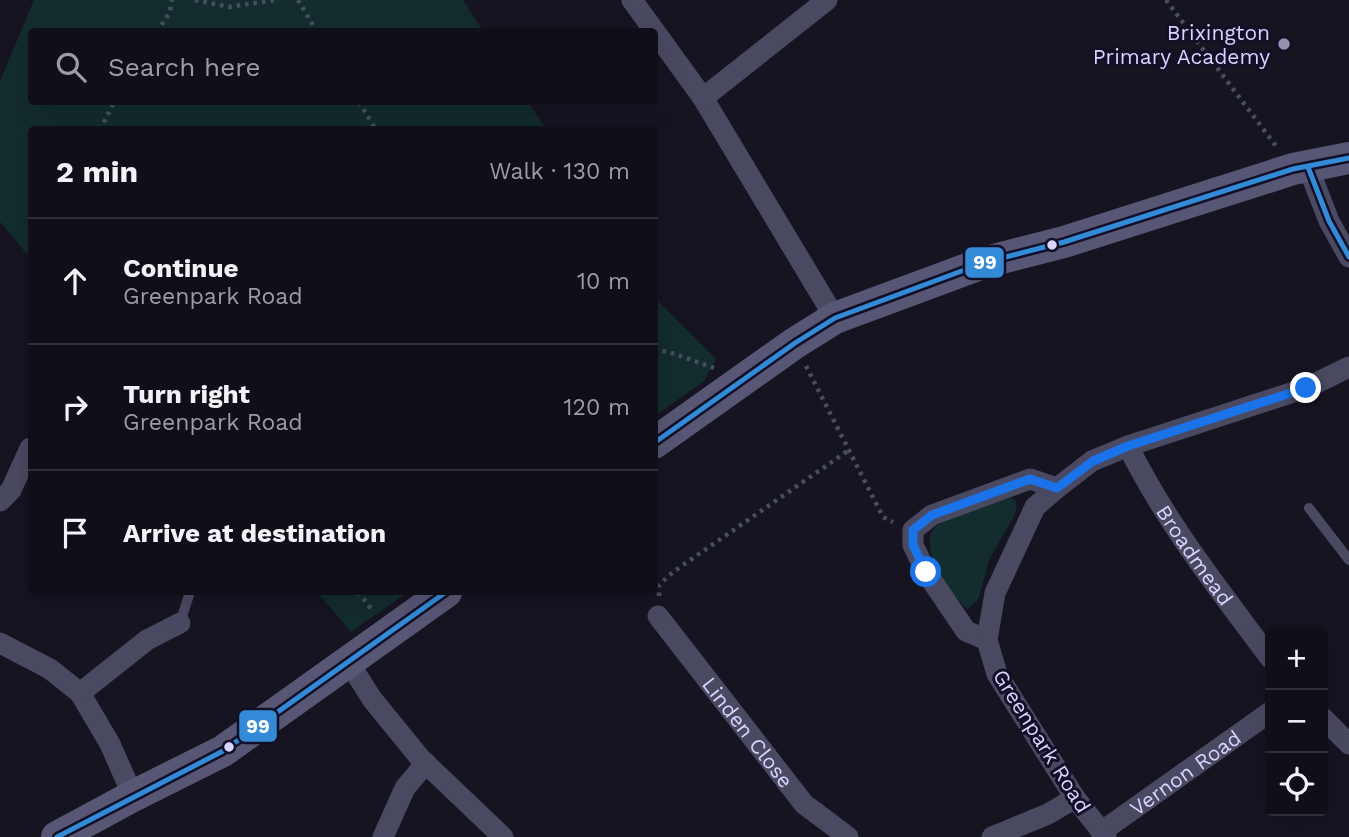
<!DOCTYPE html>
<html lang="en">
<head>
<meta charset="utf-8">
<style>
	:root { --surface:#100f19; --page:#191822; --text:#f1f3f6; --muted:#9c9ca2; --line:#302f38 }
	body { margin:0; font-family:"Work Sans",sans-serif; background:var(--page); color:var(--text) }
	.controls { position:absolute; right:21px; bottom:21px; display:grid; overflow:hidden; border-radius:7px; box-shadow:0 7px 28px #0002 }
	.controls button { width:63px; height:63px; display:grid; place-items:center; padding:0; border:0; border-bottom:2px solid var(--line); background:var(--surface); color:var(--text); font:35px sans-serif }
	.stop { position:absolute; width:21px; height:21px; margin:-16px; border:5px solid #1a73e8; border-radius:50%; background:#fff }
	.stop.end { background:#1a73e8; border-color:#fff; box-shadow:0 2px 7px #0008 }
	.list { margin:0; padding:0; list-style:none }
	h2 { display:flex; justify-content:space-between; align-items:center; height:91px; margin:0; padding:0 28px; font-size:30px }
	h2 small { font-size:23px; font-weight:400; color:var(--muted) }
	.list li { display:grid; grid-template-columns:46px 1fr auto; gap:21px; align-items:center; box-sizing:border-box; height:126px; padding:0 28px; border-top:2px solid var(--line) }
	.list b { display:block; font-size:26px; white-space:nowrap }
	.list p { margin:0; font-size:23px; white-space:nowrap; color:var(--muted) }
	.list em { font-size:23px; font-style:normal; color:var(--muted) }
	.icon { flex:none; width:38px; height:38px; fill:none; stroke:currentColor; stroke-width:2; stroke-linecap:round; stroke-linejoin:round }
	.map { position:relative; flex:none; width:1349px; height:837px; overflow:hidden }
	.search { position:absolute; background:var(--surface); box-shadow:0 7px 28px #0002; left:28px; top:28px; width:630px; height:77px; display:flex; align-items:center; gap:18px; box-sizing:border-box; padding:0 24px; border-radius:7px; color:var(--muted); font-size:26px }
	.panel { position:absolute; background:var(--surface); box-shadow:0 7px 28px #0002; left:28px; top:126px; width:630px; height:469px; border-radius:7px }
	.map>svg:first-child { display:block }
</style>
</head>
<body>
<div class="map">
<svg width="1349" height="837" viewBox="0 0 1349 837">
	<rect width="100%" height="100%" fill="#161421"/>
	<g fill="#132c2d">
		<path d="M34 0H463L483 31 32 32V102H528L546 129 32 130 31 259 0 222V81Z"/>
		<path d="M654 297 716 359 704 381 655 416Z"/>
		<path d="M1011 498 1017 502 1015 514 989 560 978 600 967 609C950 594 912 541 939 524 953 514 984 506 1001 499Z"/>
		<path d="M317 592H408L351 632Z"/>
	</g>
	<g fill="none" stroke-linecap="round" stroke-linejoin="round">
		<g stroke="#44505f" stroke-width="4.5" stroke-dasharray="3.5 5" stroke-linecap="butt">
			<path d="M195 0 229 7 276 0"/>
			<path d="M298 0 317 32"/>
			<path d="M1166 0 1276 146"/>
			<path d="M157 32 170 12 172 0"/>
			<path d="M359 102 376 130"/>
			<path d="M100 130 114 102"/>
			<path d="M654 350 669 352 714 368"/>
			<path d="M806 366 883 517 893 522"/>
			<path d="M358 592 373 611"/>
			<path d="M659 596V585L673 572 849 450"/>
		</g>
		<g stroke="#4a4962" stroke-width="10">
			<path d="M1309 508 1349 560"/>
			<path d="M180 623 190 592"/>
		</g>
		<g stroke="#4a4962" stroke-width="21">
			<path d="M632 0 703 98 835 318"/>
			<path d="M703 98 827 0"/>
			<path d="M1308 167 1329 221 1349 257"/>
			<path id="s1" d="M1128 446C1166 523 1219 589 1270 658"/>
			<path d="M0 501 11 490 30 448"/>
			<path id="s2" d="M658 616 804 804 848 837"/>
			<path d="M987 640 966 631 926 572 913 545V530L932 515 1030 479 1057 488"/>
			<path d="M0 643 50 669 80 693 110 744 133 796"/>
			<path d="M348 661 372 699 420 758 503 837"/>
			<path d="M80 693 147 640 180 623"/>
			<path d="M1323 718 1349 744"/>
			<path id="s3" d="M1101 832 1270 712"/>
			<path d="M383 837 405 788 426 763"/>
			<path d="M992 837 1048 814 1075 798"/>
			<path d="M1106 837 1075 798 997 674 987 640 995 593 1035 507 1057 488 1092 461 1128 446 1306 388 1349 367"/>
		</g>
		<g stroke="#575674" stroke-width="32">
			<path d="M654 443 795 343 835 318 986 262 1064 242 1293 169 1349 158"/>
			<path d="M57 837 133 796 223 751 446 592"/>
		</g>
		<defs>
			<g id="bus-1">
				<path d="M1308 167 1329 221 1349 257"/>
				<path d="M654 443 795 343 835 318 986 262 1064 242 1293 169 1349 158"/>
				<path d="M57 837 223 751 446 592"/>
			</g>
		</defs>
		<use href="#bus-1" stroke="#130f26" stroke-width="10"/>
		<use href="#bus-1" stroke="#338bd7" stroke-width="5"/>
	</g>
	<g fill="none" stroke-linecap="round" stroke-linejoin="round">
		<path stroke="#1a73e8" stroke-width="9" d="M926 572 913 545V530L932 515 1030 479 1057 488 1093 461 1128 446 1306 388"/>
	</g>
	<circle fill="#9591b1" stroke="#130f26" stroke-width="2.5" cx="1284" cy="44" r="7"/>
	<g fill="#d9d4ff" stroke="#130f26" stroke-width="2.5">
		<circle cx="1052" cy="245" r="6"/>
		<circle cx="229" cy="747" r="6"/>
	</g>
	<g text-anchor="middle" dominant-baseline="central" stroke-width="6" stroke-linejoin="round" paint-order="stroke">
		<g font-size="21" fill="#d9d4ff" stroke="#130f26" text-anchor="end">
			<text x="1270" y="32">Brixington<tspan x="1270" dy="24">Primary Academy</tspan></text>
		</g>
		<g font-size="21" fill="#d9d4ff" stroke="#130f26">
			<text stroke="none"><textPath href="#s1" startOffset="128">Broadmead</textPath></text>
			<text stroke="none"><textPath href="#s2" startOffset="147">Linden Close</textPath></text>
			<text transform="translate(1042 741) rotate(58)">Greenpark Road</text>
			<text stroke="none"><textPath href="#s3" startOffset="103">Vernon Road</textPath></text>
		</g>
	</g>
	<g stroke="#130f26" stroke-width="2.5">
		<rect x="964" y="246" width="41" height="33" rx="7" fill="#338bd7"/>
		<rect x="238" y="709" width="40" height="34" rx="7" fill="#338bd7"/>
	</g>
	<g font-size="19" text-anchor="middle" font-weight="bold" fill="#fff">
		<text x="985" y="269">99</text>
		<text x="258" y="733">99</text>
	</g>
</svg>
<div class="controls">
<button>+</button>
<button>−</button>
<button><svg class="icon" aria-label="locate" viewBox="0 0 24 24"><circle cx="12" cy="12" r="6"/><path d="M12 2v4M12 18v4M2 12h4M18 12h4"/></svg></button>
</div>
<div class="stop" style="left:926px;top:572px"></div>
<div class="stop end" style="left:1306px;top:388px"></div>
<div class="search"><svg class="icon" aria-label="search" viewBox="0 0 24 24"><circle cx="10" cy="10" r="6"/><path d="M15 15l6 6"/></svg>Search here</div>
<section class="panel">
<h2>2 min<small>Walk · 130 m</small></h2>
<ul class="list">
<li><svg class="icon" aria-label="ahead" viewBox="0 0 24 24"><path d="M12 20V5M6 11l6-6 6 6"/></svg><div><b>Continue</b><p>Greenpark Road</p></div><em>10 m</em></li>
<li><svg class="icon" aria-label="right" viewBox="0 0 24 24"><path d="M7 20v-9h11M14 6l5 5-5 5"/></svg><div><b>Turn right</b><p>Greenpark Road</p></div><em>120 m</em></li>
<li><svg class="icon" aria-label="arrive" viewBox="0 0 24 24"><path d="M6 21V4h12l-3 4 3 4H6"/></svg><div><b>Arrive at destination</b></div></li>
</ul>
</section>
</div>
</body>
</html>
